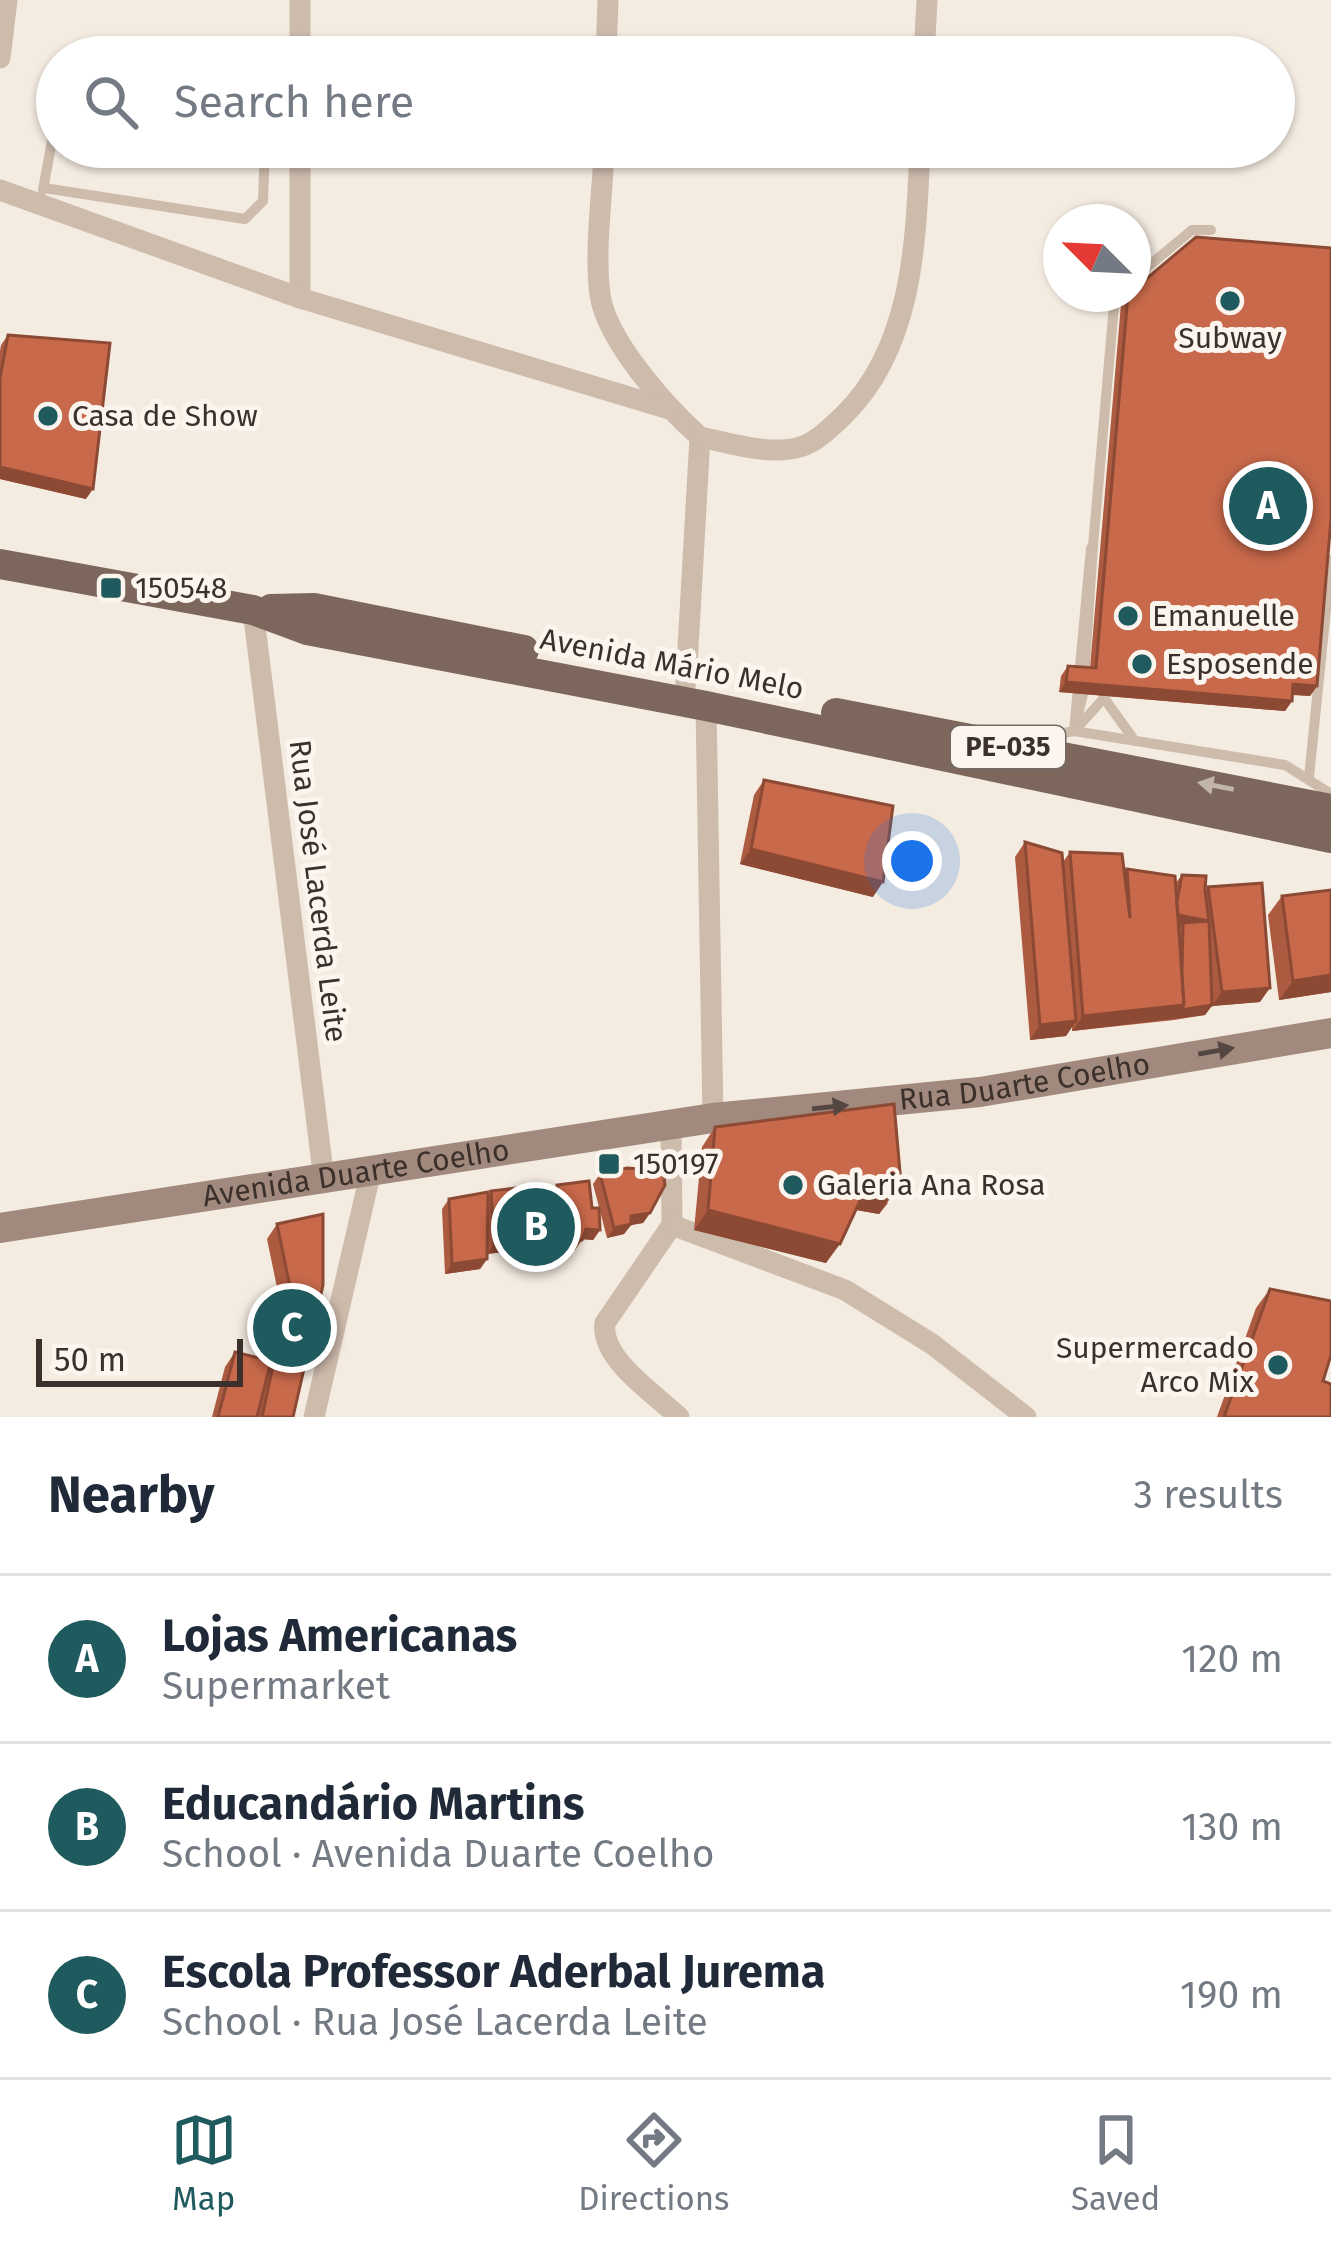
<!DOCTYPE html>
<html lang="en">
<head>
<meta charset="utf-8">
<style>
	:root { --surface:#fff; --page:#f6f6f7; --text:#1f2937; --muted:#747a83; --line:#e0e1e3; --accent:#1f5a5e }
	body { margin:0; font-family:"Fira Sans",sans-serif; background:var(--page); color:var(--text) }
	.compass { position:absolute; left:1043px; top:204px; width:108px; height:108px; border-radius:50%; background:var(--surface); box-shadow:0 3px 9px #0004; rotate:294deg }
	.scale { position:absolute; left:36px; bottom:30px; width:207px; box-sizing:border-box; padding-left:12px; border:6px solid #3b302b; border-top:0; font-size:33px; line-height:42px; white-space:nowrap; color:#3b302b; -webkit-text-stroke:9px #fbf5ee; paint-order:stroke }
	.you { position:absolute; left:912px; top:861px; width:42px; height:42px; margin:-30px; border:9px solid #fff; border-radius:50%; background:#1a73e8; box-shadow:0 0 0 18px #1a73e833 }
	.badge { display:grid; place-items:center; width:78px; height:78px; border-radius:50%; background:var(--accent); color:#fff; font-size:39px; font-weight:700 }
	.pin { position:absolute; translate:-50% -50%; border:6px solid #fff; box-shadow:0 3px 12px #0006 }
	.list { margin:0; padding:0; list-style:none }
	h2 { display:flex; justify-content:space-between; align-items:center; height:156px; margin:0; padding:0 48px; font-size:51px }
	h2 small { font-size:39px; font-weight:400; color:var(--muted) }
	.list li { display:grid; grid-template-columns:78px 1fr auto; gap:36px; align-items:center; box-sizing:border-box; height:168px; padding:0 48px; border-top:3px solid var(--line) }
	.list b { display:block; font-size:45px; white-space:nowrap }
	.list p { margin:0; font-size:39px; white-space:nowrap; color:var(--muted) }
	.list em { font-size:39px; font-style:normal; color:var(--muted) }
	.icon { flex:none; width:66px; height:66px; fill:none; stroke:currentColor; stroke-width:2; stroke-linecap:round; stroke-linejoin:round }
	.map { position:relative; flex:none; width:1331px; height:1417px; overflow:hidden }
	.search { position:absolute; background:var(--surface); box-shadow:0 3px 9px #0004; left:36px; right:36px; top:36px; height:132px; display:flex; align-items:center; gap:30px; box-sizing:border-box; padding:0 42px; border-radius:66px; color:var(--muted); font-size:45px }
	.sheet { height:660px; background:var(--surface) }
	nav { display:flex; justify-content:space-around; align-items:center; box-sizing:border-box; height:168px; border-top:3px solid var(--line); background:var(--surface); font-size:33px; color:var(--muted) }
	nav a { display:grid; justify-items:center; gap:6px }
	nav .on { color:var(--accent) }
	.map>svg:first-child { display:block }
</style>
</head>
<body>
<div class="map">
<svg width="1331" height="1417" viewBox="0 0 1331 1417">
	<rect width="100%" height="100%" fill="#f4ebe1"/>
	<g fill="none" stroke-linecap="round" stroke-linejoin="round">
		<g stroke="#cdbbac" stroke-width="10">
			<path d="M44 188 245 219 263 201 265 147"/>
			<path d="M43 190 57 113"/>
			<path d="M1133 279 1192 230H1211"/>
			<path d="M1093 546 1083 694 1074 731 1091 548Z"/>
			<path d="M1093 546 1115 294"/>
			<path d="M1077 728 1104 698 1132 737"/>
			<path d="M1029 740 1074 731 1285 765 1331 794"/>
			<path d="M1309 777 1331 560"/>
		</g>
		<g stroke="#cdbbac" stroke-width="21">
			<path d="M300 0V57"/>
			<path d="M606 57 608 0"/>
			<path d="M924 57 927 0"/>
			<path d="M0 58 7 0"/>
			<path d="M300 147V298"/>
			<path d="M604 147C603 194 594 248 600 295 607 341 666 407 700 437L686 683"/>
			<path d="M0 190 300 298 669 409"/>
			<path d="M700 437C731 443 769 456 800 447 817 442 831 427 844 415 914 346 916 239 920 147"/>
			<path d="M253 610 324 1180"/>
			<path d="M706 706 713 1118"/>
			<path d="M671 1127 672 1225 605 1323C600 1359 655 1394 679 1417"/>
			<path d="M672 1225 845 1290 932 1344 1026 1417"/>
			<path d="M314 1417 370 1175"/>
		</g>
		<path stroke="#a18a7d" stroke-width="30" id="s1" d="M0 1228 713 1118 980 1092 1331 1033"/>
		<g stroke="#7d675c" stroke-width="30">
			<path d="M0 564 253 610 307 630 706 706 1331 838"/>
			<path d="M271 609 314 608 524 650"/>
			<path d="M836 713 1331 809"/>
		</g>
	</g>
	<g fill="#ac5a40">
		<path d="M1128 294 1317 686 1310 696 1292 695V701L1285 711 1059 692 1061 676 1068 666 1090 668 1121 304Z"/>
		<path d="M8 335 86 499 0 479V351L1 345Z"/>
		<path d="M764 780 873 897 740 864 754 795Z"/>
		<path d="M1025 842 1063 862 1070 852 1124 874 1127 869 1175 884 1182 875 1205 891 1208 887 1260 1002 1212 1006 1205 1015 1174 1020 1072 1031V1027L1066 1036 1030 1040 1015 857Z"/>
		<path d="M1331 890V992L1279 1000 1268 915 1282 896Z"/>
		<path d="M715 1127 888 1203 879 1214 856 1210 826 1263 694 1230 702 1147Z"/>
		<path d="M600 1174 650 1213 643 1223 631 1225 624 1234 607 1238 593 1184Z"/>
		<path d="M557 1185 592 1208 600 1230 593 1240 582 1239 575 1250 556 1254 550 1195Z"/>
		<path d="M491 1191 521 1250 487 1254V1259L480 1269 445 1274 442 1209 449 1199 488 1196Z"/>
		<path d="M323 1214 293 1417H212L225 1367 235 1352 267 1360 280 1302 267 1239 277 1224Z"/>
		<path d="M1270 1289 1331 1417H1217L1256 1308Z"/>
	</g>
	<g fill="#8c4a34">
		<path d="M0 467 93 489 86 499 0 479Z"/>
		<path d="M1066 682 1292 701 1285 711 1059 692Z"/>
		<path d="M1293 684 1317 686 1310 696 1286 694Z"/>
		<path d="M751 849 883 882 873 897 740 864Z"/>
		<path d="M1174 914 1209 921 1183 923 1180 927 1167 924Z"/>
		<path d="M1331 975V992L1279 1000 1293 981Z"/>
		<path d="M1270 988 1260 1002 1212 1006 1222 992Z"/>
		<path d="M1184 1005H1212L1205 1015 1072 1031 1083 1016Z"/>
		<path d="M1076 1021 1066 1036 1030 1040 1040 1025Z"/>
		<path d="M901 1183 879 1214 851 1209 865 1190Z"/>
		<path d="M708 1210 840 1244 826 1263 694 1230Z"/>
		<path d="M650 1213 643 1223 631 1225 624 1234 607 1238 614 1228 631 1216Z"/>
		<path d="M586 1229 600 1230 593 1240 580 1239Z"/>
		<path d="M528 1240 521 1250 487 1254 494 1244Z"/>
		<path d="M582 1240 575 1250 556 1254 563 1244Z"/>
		<path d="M487 1259 480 1269 445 1274 452 1264Z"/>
	</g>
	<g fill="#c8694b" stroke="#8c4a34" stroke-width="3">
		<path d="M1196 237 1331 248V519L1317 686 1293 684 1292 701 1066 682 1068 666 1096 668 1128 294H1133V290Z"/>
		<path d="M8 335 110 343 93 489 0 467V378Z"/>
		<path d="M764 780 893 806 883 882 751 849Z"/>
		<path d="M1025 842 1062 853 1076 1021 1040 1025Z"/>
		<path d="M1070 852 1122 854 1130 918 1127 869 1175 876 1184 1005 1083 1016Z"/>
		<path d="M1182 875 1206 876 1205 891 1209 921 1212 1005 1181 1010 1184 1005 1182 972 1183 923 1209 921 1178 915 1177 901Z"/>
		<path d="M1262 883 1270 988 1222 992 1208 887Z"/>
		<path d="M1331 890V975L1293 981 1282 896Z"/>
		<path d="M894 1104 901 1183 892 1194 865 1190 840 1244 708 1210 715 1127Z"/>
		<path d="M627 1168 663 1171 665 1185 650 1213 631 1216V1224L614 1228 600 1174Z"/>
		<path d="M589 1181 592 1208H599L600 1230 586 1229 582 1240 563 1244 557 1185Z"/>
		<path d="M524 1187 528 1240 494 1244 491 1191Z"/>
		<path d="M488 1192 487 1259 452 1264 449 1199Z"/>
		<path d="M323 1214V1285L293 1417H262L290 1287 277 1224Z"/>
		<path d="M1270 1289 1331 1301V1355L1323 1381 1331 1384V1417H1224Z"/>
		<path d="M235 1352 271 1361 257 1417H218Z"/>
	</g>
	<defs><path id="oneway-solid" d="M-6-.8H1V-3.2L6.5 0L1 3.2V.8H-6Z" transform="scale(3)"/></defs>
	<use fill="#c2b5ac" href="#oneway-solid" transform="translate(1216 786) rotate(-169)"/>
	<g fill="#544640">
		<use href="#oneway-solid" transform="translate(1216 1051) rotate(-10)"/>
		<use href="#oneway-solid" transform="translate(830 1107) rotate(-6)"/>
	</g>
	<g fill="#1f5a5e" stroke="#fbf5ee" stroke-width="4.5">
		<circle cx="1230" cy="301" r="12"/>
		<circle cx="48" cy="416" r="12"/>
		<rect x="99" y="576" width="24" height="24" rx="6"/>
		<circle cx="1128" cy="616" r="12"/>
		<circle cx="1142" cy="664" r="12"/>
		<rect x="597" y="1152" width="24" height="24" rx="6"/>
		<circle cx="793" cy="1185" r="12"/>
		<circle cx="1278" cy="1365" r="12"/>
	</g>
	<g text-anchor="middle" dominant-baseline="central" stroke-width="10" stroke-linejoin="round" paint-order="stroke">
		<rect fill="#fbf5ee" stroke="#756b66" stroke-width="3" x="951" y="726" width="114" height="42" rx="9"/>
		<g font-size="27" font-weight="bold" fill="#3b302b">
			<text x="1008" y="747">PE-035</text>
		</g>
		<g font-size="30" fill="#3b302b" stroke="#fbf5ee" text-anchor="start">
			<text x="1230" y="338" text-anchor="middle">Subway</text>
			<text x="72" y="416">Casa de Show</text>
			<text x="135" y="588">150548</text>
			<text x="1152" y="616">Emanuelle</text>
			<text x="1166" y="664">Esposende</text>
			<text x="633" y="1164">150197</text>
			<text x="817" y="1185">Galeria Ana Rosa</text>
			<text x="1254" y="1348" text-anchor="end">Supermercado<tspan x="1254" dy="34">Arco Mix</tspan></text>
		</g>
		<g font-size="30" fill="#3b302b" stroke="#fbf5ee">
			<text transform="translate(672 664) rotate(11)">Avenida Mário Melo</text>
			<text transform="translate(318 891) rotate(83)">Rua José Lacerda Leite</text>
			<text stroke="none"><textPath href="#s1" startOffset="1035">Rua Duarte Coelho</textPath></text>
			<text stroke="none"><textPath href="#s1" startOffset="360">Avenida Duarte Coelho</textPath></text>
		</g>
	</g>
</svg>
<svg class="compass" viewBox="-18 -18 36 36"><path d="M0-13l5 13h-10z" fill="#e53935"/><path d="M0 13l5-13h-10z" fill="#747a83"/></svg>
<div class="scale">50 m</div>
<div class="you"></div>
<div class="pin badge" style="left:1268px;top:506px">A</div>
<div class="pin badge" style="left:536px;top:1227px">B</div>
<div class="pin badge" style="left:292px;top:1328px">C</div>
<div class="search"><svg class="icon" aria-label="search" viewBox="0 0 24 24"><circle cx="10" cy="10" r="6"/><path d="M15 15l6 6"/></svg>Search here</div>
</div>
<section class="sheet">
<h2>Nearby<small>3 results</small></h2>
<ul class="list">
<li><span class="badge">A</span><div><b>Lojas Americanas</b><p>Supermarket</p></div><em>120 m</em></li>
<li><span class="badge">B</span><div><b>Educandário Martins</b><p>School · Avenida Duarte Coelho</p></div><em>130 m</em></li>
<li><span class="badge">C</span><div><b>Escola Professor Aderbal Jurema</b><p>School · Rua José Lacerda Leite</p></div><em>190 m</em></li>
</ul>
</section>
<nav>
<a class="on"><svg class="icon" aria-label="map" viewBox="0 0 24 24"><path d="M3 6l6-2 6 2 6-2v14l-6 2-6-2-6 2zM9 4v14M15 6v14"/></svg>Map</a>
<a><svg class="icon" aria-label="directions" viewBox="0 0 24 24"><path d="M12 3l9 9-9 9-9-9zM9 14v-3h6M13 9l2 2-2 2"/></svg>Directions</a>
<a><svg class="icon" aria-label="saved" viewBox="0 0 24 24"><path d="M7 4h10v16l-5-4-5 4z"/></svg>Saved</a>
</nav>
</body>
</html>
